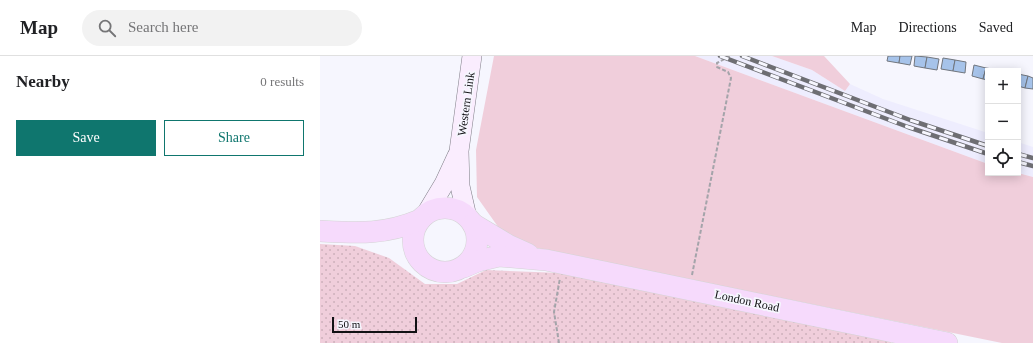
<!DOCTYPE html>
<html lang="en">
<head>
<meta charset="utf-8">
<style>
	:root { --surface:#fff; --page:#f2f2f2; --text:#202124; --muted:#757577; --line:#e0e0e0; --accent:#0f766e }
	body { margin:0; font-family:"Times New Roman",serif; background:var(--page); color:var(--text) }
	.controls { position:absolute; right:12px; top:12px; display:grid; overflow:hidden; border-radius:0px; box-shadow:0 2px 10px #0003 }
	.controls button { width:36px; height:36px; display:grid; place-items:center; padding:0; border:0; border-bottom:1px solid var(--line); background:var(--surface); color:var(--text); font:20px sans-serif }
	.scale { position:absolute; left:12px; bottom:10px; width:85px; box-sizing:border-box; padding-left:4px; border:2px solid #111114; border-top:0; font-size:11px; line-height:14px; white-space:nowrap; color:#111114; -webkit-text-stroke:3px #f6f6fe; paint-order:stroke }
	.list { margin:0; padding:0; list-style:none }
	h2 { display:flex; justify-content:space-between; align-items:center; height:52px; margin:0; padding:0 16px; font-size:17px }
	h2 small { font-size:13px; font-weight:400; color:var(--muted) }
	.actions { display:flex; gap:8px; padding:12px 16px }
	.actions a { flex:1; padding:9px 0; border:1px solid var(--accent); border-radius:0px; text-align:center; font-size:14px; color:var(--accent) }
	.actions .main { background:var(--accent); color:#fff }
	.icon { flex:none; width:22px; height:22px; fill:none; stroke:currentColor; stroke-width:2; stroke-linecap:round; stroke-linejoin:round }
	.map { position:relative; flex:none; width:713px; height:287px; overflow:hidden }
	header { display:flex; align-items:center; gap:24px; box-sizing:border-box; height:56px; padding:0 20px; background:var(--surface); border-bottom:1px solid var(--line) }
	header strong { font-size:19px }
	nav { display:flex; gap:22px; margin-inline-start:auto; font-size:14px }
	.search { width:280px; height:36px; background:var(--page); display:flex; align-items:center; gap:10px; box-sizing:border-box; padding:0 14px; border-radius:22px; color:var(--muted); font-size:15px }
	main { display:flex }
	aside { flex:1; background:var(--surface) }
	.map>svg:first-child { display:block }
</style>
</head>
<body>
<header>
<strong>Map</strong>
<div class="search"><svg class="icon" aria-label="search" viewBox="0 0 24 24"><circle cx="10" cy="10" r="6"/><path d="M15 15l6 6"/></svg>Search here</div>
<nav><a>Map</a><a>Directions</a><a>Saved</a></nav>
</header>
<main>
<aside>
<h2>Nearby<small>0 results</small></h2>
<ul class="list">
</ul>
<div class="actions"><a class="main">Save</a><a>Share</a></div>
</aside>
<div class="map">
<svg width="713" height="287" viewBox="0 0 713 287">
	<defs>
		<pattern id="park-dots" width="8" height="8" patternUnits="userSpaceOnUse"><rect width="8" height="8" fill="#f0cedb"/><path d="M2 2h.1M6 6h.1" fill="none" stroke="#cdb0bb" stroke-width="1.8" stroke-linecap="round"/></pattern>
	</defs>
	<rect width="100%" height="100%" fill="#f6f6fe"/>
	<g fill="#eeedfe">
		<path d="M375 0H452L492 14 525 35 530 28 563 43 668 77V108Z"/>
		<path d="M698 86 713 91V121L698 117Z"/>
	</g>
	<g fill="#f0cedb">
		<path d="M174 0H375L668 108V117H698L713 121V287H682L212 191 181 175 157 141 156 94Z"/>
		<path d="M452 0H504L530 28 525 35 492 14Z"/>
	</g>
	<path fill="url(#park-dots)" d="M0 188 35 190 69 202 105 228H137L166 214 241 217 571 285V287H0Z"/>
	<g fill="#a6c3ea" stroke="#71767e">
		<path d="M568 0H580L579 7 567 5Z"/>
		<path d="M580 0H592L590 9 579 7Z"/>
		<path d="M595 0 607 1 605 12 594 10Z"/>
		<path d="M607 1 619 3 617 14 605 12Z"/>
		<path d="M623 2 635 4 633 15 621 13Z"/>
		<path d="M635 4 646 6 645 17 633 15Z"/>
		<path d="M654 9 666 12 663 23 652 20Z"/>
		<path d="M666 12 679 14 678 15H668V24L663 23Z"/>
		<path d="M698 18 708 20 705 32 698 30Z"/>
		<path d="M708 20 713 22V33L705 32Z"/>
	</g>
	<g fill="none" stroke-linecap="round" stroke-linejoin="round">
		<defs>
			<g id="secondary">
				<path d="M106 158 124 128 137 100"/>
				<path d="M147 161 140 130 139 95 152 0"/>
			</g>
			<g id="primary">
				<circle cx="125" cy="184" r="32"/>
				<path d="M153 168 188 189 208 198"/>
				<path d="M0 175C38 177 64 179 100 164"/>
				<path d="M144 211 158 205 179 200 226 204 627 287"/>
			</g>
		</defs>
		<use href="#secondary" stroke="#7e7d86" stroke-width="20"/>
		<use href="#primary" stroke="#d4d4d5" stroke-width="22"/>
		<g stroke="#a4a4aa" stroke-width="2" stroke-dasharray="4 2" stroke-linecap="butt">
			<path d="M372 219 411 22 408 16 397 11V7L410 0"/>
			<path d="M239 287 234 256 240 222"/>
		</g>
		<use href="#secondary" stroke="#faedfe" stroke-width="19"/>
		<use href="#primary" stroke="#f6dafc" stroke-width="21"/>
		<defs>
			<g id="rail">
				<path d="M400 0 588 71 668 98"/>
				<path d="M422 0 590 64 668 90"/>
				<path d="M698 98 713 102"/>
				<path d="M698 106 713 110"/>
			</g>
		</defs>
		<use href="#rail" stroke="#6e6e73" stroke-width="4.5"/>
		<use href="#rail" stroke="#f6f6fe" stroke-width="3" stroke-dasharray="9" stroke-linecap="butt"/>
	</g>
	<g text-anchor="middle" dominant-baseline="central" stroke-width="3.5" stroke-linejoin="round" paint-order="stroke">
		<g font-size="12" fill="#111114" stroke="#f6f6fe">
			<text transform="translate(146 48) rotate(-82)">Western Link</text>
			<text transform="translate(427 245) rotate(12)">London Road</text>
		</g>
	</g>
</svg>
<div class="controls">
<button>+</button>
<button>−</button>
<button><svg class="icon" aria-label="locate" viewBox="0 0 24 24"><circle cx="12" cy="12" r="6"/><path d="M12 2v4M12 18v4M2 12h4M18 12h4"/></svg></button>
</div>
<div class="scale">50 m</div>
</div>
</main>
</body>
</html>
